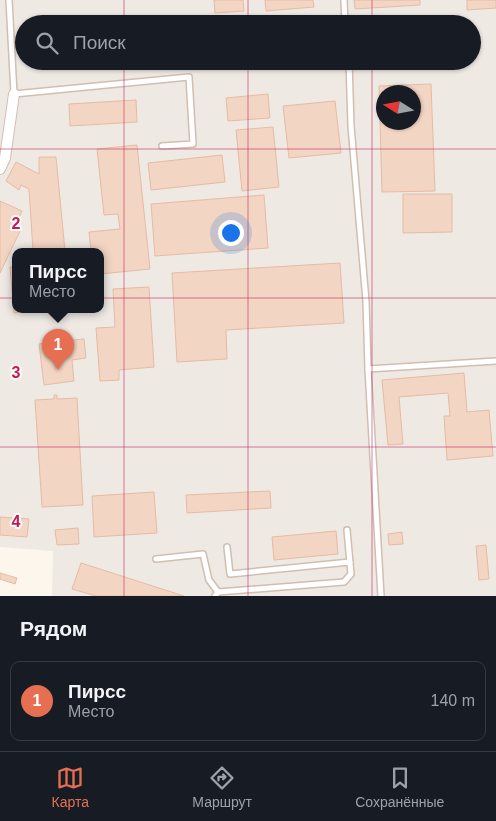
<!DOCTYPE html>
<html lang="ru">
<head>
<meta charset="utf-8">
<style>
	:root { --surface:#171b24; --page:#242831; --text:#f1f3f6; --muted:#9ea1a6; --line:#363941; --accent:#e76f51 }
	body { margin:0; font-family:Helvetica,sans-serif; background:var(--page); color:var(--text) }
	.compass { position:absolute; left:376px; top:85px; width:45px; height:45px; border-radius:50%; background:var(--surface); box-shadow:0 1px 4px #0004; rotate:281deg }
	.you { position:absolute; left:230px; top:232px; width:18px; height:18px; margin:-12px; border:4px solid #fff; border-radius:50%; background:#1a73e8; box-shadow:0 0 0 8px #1a73e833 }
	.badge { display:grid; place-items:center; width:32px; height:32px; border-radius:50%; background:var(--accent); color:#fff; font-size:16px; font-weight:700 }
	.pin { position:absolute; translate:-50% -41px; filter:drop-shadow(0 1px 2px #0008) }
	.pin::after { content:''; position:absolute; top:26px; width:18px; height:15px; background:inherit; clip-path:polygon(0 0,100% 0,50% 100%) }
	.popup { position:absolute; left:12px; top:248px; width:92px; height:65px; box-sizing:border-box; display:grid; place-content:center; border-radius:10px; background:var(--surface); filter:drop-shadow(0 1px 4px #0005); font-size:16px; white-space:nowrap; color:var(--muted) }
	.popup b { font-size:19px; color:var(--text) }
	.popup::after { content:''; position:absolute; left:50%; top:100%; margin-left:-10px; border:10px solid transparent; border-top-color:var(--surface) }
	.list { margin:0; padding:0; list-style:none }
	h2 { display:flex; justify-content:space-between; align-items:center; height:65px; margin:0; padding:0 20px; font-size:21px }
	h2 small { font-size:16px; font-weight:400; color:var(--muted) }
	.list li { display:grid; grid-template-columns:32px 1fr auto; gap:15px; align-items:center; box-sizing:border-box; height:80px; margin:0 10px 10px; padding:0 10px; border:1px solid var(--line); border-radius:10px }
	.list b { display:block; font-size:19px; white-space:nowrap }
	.list p { margin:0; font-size:16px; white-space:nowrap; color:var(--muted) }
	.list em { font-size:16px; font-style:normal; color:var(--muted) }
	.icon { flex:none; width:28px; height:28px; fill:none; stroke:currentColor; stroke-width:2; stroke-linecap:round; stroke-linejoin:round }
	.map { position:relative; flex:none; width:496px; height:596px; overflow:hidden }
	.search { position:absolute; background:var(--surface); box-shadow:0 1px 4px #0004; left:15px; right:15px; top:15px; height:55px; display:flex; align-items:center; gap:12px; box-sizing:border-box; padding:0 18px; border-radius:28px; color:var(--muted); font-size:19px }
	.sheet { height:155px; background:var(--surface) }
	nav { display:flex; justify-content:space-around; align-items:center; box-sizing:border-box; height:70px; border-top:1px solid var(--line); background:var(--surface); font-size:14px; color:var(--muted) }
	nav a { display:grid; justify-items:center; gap:2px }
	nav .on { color:var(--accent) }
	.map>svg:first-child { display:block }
</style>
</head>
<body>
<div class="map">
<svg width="496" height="596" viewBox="0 0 496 596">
	<rect width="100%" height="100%" fill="#fdf6ec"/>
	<path fill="#efe9e4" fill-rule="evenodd" d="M0 0H496V596H52L53 551 0 547ZM24 24H472V61H24ZM384 92H414V122H384ZM15 251H100V309H15Z"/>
	<g fill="#f3d5c3" stroke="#e6bba3" fill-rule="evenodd">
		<path d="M214 0H243L244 11 215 13Z"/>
		<path d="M265 0H313L314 7 266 11Z"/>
		<path d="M354 0H420V5L355 9Z"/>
		<path d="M467 0H496V8L467 10Z"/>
		<path d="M117 61H213V62L118 69Z"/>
		<path d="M431 84 435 191 382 192 379 86ZM384 92H414V122H384Z"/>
		<path d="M268 94 270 118 228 121 226 98Z"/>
		<path d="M136 100 137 122 70 126 69 104Z"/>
		<path d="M335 101 341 153 289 158 283 106Z"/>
		<path d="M273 127 279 187 242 191 236 130Z"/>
		<path d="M137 145 150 269 100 274V251H91L89 232 120 229 118 214 104 215 97 149Z"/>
		<path d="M222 155 225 182 151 190 148 163Z"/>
		<path d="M39 157H56L65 251H33L29 189 21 185 19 190 6 181 16 162 39 174Z"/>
		<path d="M403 194H452V232L403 233Z"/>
		<path d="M264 195 268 248 155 256 151 204Z"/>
		<path d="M0 201 22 211 15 226 21 229 0 273Z"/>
		<path d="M340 263 344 323 226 330 227 359 177 362 172 273Z"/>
		<path d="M10 267H15V309H34L14 313Z"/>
		<path d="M149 287 154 367 119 370V380L100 381 96 328 115 327 113 289Z"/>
		<path d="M84 339 86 358 72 360 74 381 44 385 39 344Z"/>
		<path d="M464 373 467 412 489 410 493 456 447 460 444 416H450L448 393 399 397 403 444 388 445 382 380Z"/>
		<path d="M54 395H57V399L77 398 83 505 42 507 35 400 54 399Z"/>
		<path d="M270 491 271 508 187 513 186 495Z"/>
		<path d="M154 492 157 533 94 537 92 496Z"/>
		<path d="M0 517 29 519 27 537 0 535Z"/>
		<path d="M78 528 79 544 57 545 55 530Z"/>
		<path d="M336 531 338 554 274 560 272 537Z"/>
		<path d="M402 532 403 544 389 545 388 534Z"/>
		<path d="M486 545 489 579 479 580 476 546Z"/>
		<path d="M81 563 184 596H96L72 589Z"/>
		<path d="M0 573 17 578 15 584 0 579Z"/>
	</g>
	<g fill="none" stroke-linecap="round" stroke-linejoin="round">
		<defs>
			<g id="service">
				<path d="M9 0 14 94 189 77 193 144 162 146"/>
				<path d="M344 0 345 24"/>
				<path d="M349 61 351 126 366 301 368 369"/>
				<path d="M227 547 230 574 350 562"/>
				<path d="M156 559 203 554 209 580 218 592"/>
				<path d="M215 596 218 592 344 582 351 574 347 530"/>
				<path d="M381 596 368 369 496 361"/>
			</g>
			<path id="minor" d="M0 169 5 158 14 94"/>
		</defs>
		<use href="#service" stroke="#d1beb0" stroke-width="8"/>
		<use href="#minor" stroke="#d1beb0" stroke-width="12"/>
		<use href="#service" stroke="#fff" stroke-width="5"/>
		<use href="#minor" stroke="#fff" stroke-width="10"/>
	</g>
	<path fill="none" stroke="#c2185b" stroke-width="1" stroke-opacity="0.55" d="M124 0V24M248 0V24M372 0V24M124 61V596M248 61V596M372 61V596M0 149H496M0 298H496M0 447H496"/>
	<g font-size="16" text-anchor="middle" font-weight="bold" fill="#c2185b" stroke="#fffaf3" stroke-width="4" stroke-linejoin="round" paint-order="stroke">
		<text x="16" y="229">2</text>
		<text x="16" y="378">3</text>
		<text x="16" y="527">4</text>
	</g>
</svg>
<svg class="compass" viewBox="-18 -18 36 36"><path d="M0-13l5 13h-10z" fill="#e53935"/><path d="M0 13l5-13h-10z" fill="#9ea1a6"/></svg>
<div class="you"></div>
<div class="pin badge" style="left:58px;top:370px">1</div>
<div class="popup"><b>Пирсс</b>Место</div>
<div class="search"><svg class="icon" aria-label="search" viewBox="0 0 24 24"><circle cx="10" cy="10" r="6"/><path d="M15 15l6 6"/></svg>Поиск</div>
</div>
<section class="sheet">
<h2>Рядом<small></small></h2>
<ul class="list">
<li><span class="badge">1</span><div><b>Пирсс</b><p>Место</p></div><em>140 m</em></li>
</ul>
</section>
<nav>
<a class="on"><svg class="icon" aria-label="map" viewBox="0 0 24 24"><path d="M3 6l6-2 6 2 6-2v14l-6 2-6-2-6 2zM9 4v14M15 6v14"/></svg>Карта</a>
<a><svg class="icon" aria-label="directions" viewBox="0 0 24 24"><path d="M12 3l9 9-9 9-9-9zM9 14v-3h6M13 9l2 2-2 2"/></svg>Маршрут</a>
<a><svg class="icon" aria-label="saved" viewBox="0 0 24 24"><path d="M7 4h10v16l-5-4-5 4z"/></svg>Сохранённые</a>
</nav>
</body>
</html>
